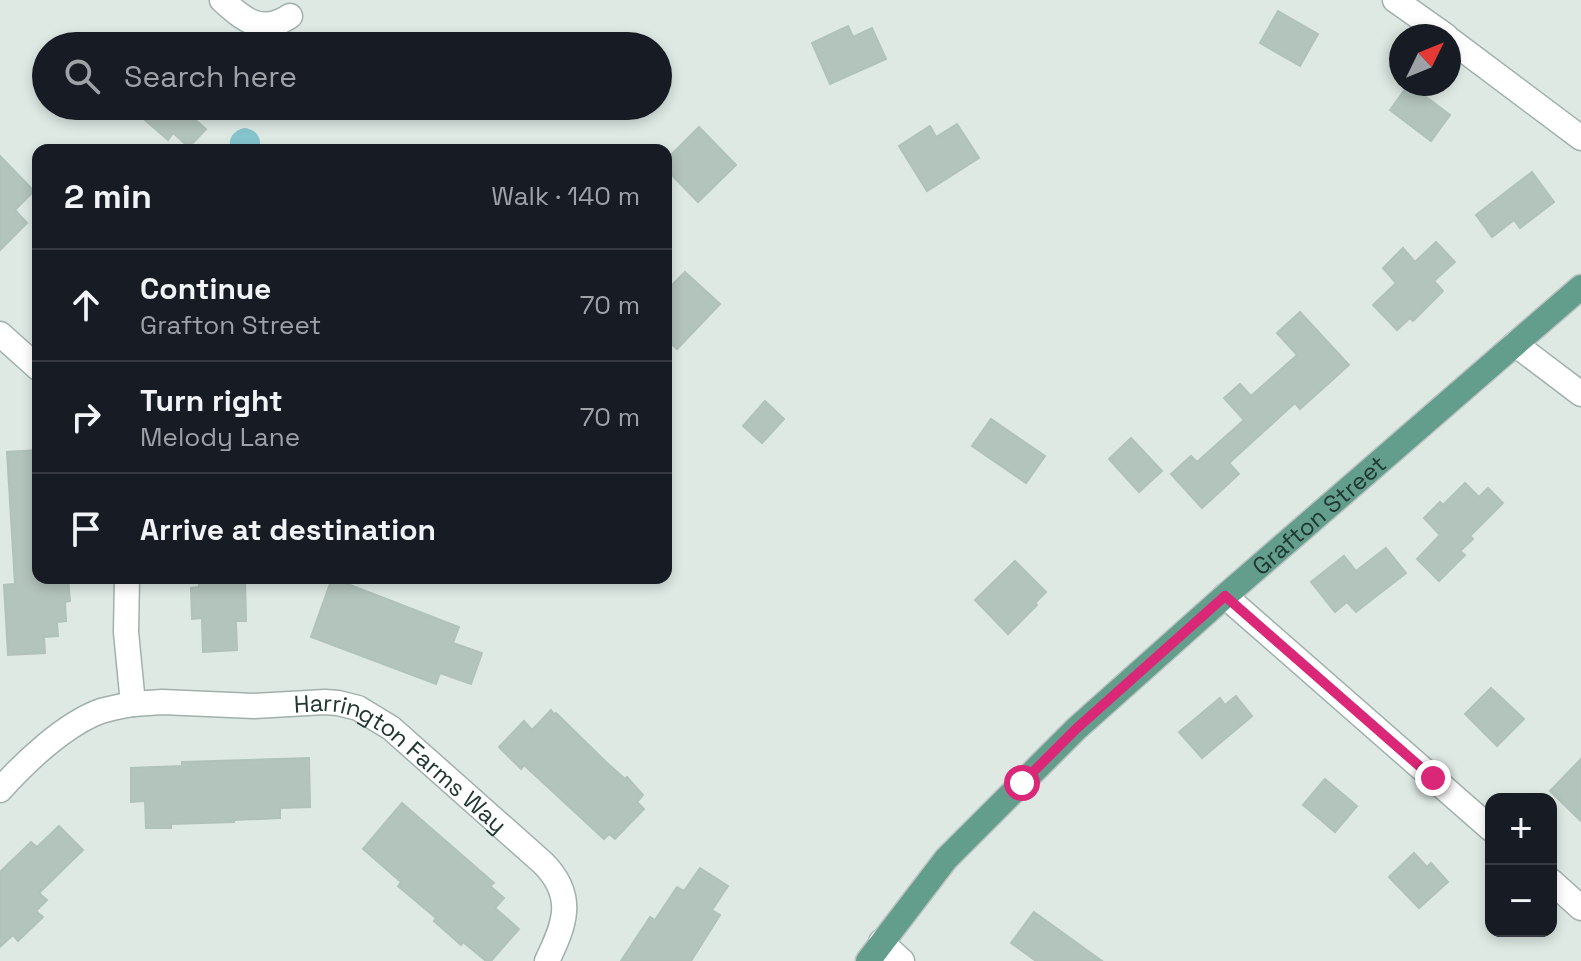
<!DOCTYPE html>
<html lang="en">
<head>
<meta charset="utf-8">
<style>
	:root { --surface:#171b24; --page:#20242c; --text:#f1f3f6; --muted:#9ea1a6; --line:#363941 }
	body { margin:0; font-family:"Space Grotesk",sans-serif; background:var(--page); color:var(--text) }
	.controls { position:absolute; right:24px; bottom:24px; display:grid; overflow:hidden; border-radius:16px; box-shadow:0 4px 12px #0003 }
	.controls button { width:72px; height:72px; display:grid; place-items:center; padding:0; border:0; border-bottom:2px solid var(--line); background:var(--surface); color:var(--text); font:40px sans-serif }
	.compass { position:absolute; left:1389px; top:24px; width:72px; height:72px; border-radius:50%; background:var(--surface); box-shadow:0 4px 12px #0003; rotate:47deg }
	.stop { position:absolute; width:24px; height:24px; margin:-18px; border:6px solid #db2777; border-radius:50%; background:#fff }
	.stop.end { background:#db2777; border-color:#fff; box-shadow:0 2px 8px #0008 }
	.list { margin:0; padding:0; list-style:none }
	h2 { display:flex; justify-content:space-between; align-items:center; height:104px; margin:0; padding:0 32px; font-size:34px }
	h2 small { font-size:26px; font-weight:400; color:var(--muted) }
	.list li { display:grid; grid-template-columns:52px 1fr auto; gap:24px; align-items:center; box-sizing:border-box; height:112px; padding:0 32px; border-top:2px solid var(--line) }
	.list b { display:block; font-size:30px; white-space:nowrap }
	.list p { margin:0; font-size:26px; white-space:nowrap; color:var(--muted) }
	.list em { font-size:26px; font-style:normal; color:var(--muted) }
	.icon { flex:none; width:44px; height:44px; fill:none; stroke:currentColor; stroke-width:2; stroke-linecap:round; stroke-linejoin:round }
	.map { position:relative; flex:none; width:1581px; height:961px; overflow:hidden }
	.search { position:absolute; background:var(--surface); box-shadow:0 4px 12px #0003; left:32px; top:32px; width:640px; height:88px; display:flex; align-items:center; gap:20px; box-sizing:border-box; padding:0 28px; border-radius:44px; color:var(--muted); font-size:30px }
	.panel { position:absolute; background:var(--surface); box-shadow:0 4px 12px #0003; left:32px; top:144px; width:640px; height:440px; border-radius:16px }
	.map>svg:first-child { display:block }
</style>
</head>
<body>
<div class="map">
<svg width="1581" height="961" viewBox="0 0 1581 961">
	<rect width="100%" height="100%" fill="#dee9e4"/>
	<path fill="#86c5ce" d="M244 128C256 129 263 138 259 150H231C227 139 233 131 244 128Z"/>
	<g fill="#b3c4bc" stroke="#b0c2ba" stroke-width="2">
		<path d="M1278 11 1318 34 1300 66 1260 43Z"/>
		<path d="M848 26 853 37 872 28 886 59 830 84 812 43Z"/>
		<path d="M1409 84 1450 115 1431 141 1390 110Z"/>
		<path d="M129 106H179L206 129 189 147 173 133 168 140Z"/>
		<path d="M957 124 979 158 927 191 899 146 930 126 936 137Z"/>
		<path d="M699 127 736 165 698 202 666 169V160Z"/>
		<path d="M0 156 34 191 15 210 27 223 0 250Z"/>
		<path d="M1532 172 1554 202 1520 228 1514 220 1492 237 1476 215Z"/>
		<path d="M1436 242 1455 262 1434 281 1443 291 1413 321 1410 318 1397 330 1373 305 1396 283 1383 268 1403 248 1415 262Z"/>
		<path d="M685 272 720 304 677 349 666 339V291Z"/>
		<path d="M1300 312 1349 365 1300 409 1295 403 1229 463 1239 474 1202 508 1171 474 1191 456 1197 462 1244 420 1224 398 1240 384 1251 396 1297 355 1277 333Z"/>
		<path d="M765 401 784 419 762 443 743 426Z"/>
		<path d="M991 419 1045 456 1026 483 972 446Z"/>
		<path d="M1131 438 1162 471 1139 492 1109 459Z"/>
		<path d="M38 450V578H68L70 601 65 602 66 621 57 622 58 636 44 637 45 653 8 655 4 585 15 584 7 452Z"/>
		<path d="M1465 483 1479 497 1488 488 1503 503 1470 536 1473 539 1460 551 1465 555 1439 581 1417 559 1440 535 1424 518 1440 502 1443 505Z"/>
		<path d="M1386 548 1406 573 1356 612 1347 602 1335 612 1311 582 1344 556 1356 571Z"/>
		<path d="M1015 561 1046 592 1035 603 1037 605 1008 634 975 600Z"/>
		<path d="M199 578H245L246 621H236L237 650 203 652 202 618 192 619 191 588 199 587Z"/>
		<path d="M332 578 459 627 453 643 482 653 471 684 440 673 436 684 311 637Z"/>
		<path d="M1491 688 1524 719 1497 746 1465 714Z"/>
		<path d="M1236 696 1252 716 1202 758 1179 732 1220 698 1225 705Z"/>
		<path d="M551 710 554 714 556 713 606 762 625 779 627 777 643 795 637 802 644 809 615 839 609 834 604 839 524 765 521 769 499 747 524 721 532 730Z"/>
		<path d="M309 758 310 807 280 808V818L234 820V822L171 824V828H146L145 801 131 802V768L182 766V762Z"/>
		<path d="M1581 759V821L1550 791Z"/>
		<path d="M1325 779 1357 806 1335 832 1303 805Z"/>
		<path d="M402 803 494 883 490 886 504 898 495 908 519 929 491 961H486L463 942 461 945 434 921 436 918 398 886 401 882 363 849Z"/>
		<path d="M59 826 83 850 39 893 47 900 36 911 43 917 18 941 13 935 0 947V872L31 842 37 847Z"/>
		<path d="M1414 853 1427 867 1431 863 1448 882 1419 908 1389 877Z"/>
		<path d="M700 868 728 886 712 910 720 915 691 961H621L650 917 655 920 677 887 684 891Z"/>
		<path d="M1034 912 1102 961H1036L1011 943Z"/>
	</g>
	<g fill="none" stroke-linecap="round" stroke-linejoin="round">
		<defs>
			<g id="minor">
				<path d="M222 0C244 20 262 35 290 16"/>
				<path d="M1395 0 1446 36"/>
				<path d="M1449 39 1581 138"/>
				<path d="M0 334 38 368"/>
				<path d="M1515 344 1581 394"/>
				<path d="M1225 596 1491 829"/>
				<path id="s1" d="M133 704 162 702 254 706 325 702 338 703 358 708 391 728 543 863C576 896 565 924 547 961"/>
				<path d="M0 790C25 762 65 724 101 711 111 708 122 706 133 704L126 632 127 578"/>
				<path d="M1551 881 1581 908"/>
				<path d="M881 942 902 961"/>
			</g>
			<g id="major">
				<path id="s2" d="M868 961 946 859 1076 729 1225 596 1581 287"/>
			</g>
		</defs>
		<use href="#minor" stroke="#a1b0ab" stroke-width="27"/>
		<use href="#major" stroke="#bcc3c1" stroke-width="27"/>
		<use href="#minor" stroke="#fff" stroke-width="24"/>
		<use href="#major" stroke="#639e8d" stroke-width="24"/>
	</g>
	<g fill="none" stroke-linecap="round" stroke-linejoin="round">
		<path stroke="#db2777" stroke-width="10" d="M1022 783 1076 729 1225 596 1433 778"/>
	</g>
	<g text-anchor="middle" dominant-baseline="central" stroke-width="8" stroke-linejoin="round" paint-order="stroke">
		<g font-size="24" fill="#203831" stroke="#eef6f2">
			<text stroke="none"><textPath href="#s2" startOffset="636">Grafton Street</textPath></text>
			<text stroke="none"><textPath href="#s1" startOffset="288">Harrington Farms Way</textPath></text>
		</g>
	</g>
</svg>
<div class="controls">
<button>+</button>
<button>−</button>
</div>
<svg class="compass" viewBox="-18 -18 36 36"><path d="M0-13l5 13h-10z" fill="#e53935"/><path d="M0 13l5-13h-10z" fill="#9ea1a6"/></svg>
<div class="stop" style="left:1022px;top:783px"></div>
<div class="stop end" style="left:1433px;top:778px"></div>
<div class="search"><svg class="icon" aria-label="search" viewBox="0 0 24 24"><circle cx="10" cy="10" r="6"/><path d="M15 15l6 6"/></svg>Search here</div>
<section class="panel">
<h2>2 min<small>Walk · 140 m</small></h2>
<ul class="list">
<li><svg class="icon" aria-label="ahead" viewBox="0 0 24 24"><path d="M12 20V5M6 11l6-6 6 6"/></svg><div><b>Continue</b><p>Grafton Street</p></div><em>70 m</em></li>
<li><svg class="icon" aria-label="right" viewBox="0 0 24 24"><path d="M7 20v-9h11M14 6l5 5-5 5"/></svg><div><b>Turn right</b><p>Melody Lane</p></div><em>70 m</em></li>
<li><svg class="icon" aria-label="arrive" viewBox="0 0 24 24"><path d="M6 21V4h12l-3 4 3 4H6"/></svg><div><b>Arrive at destination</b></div></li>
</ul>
</section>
</div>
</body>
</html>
